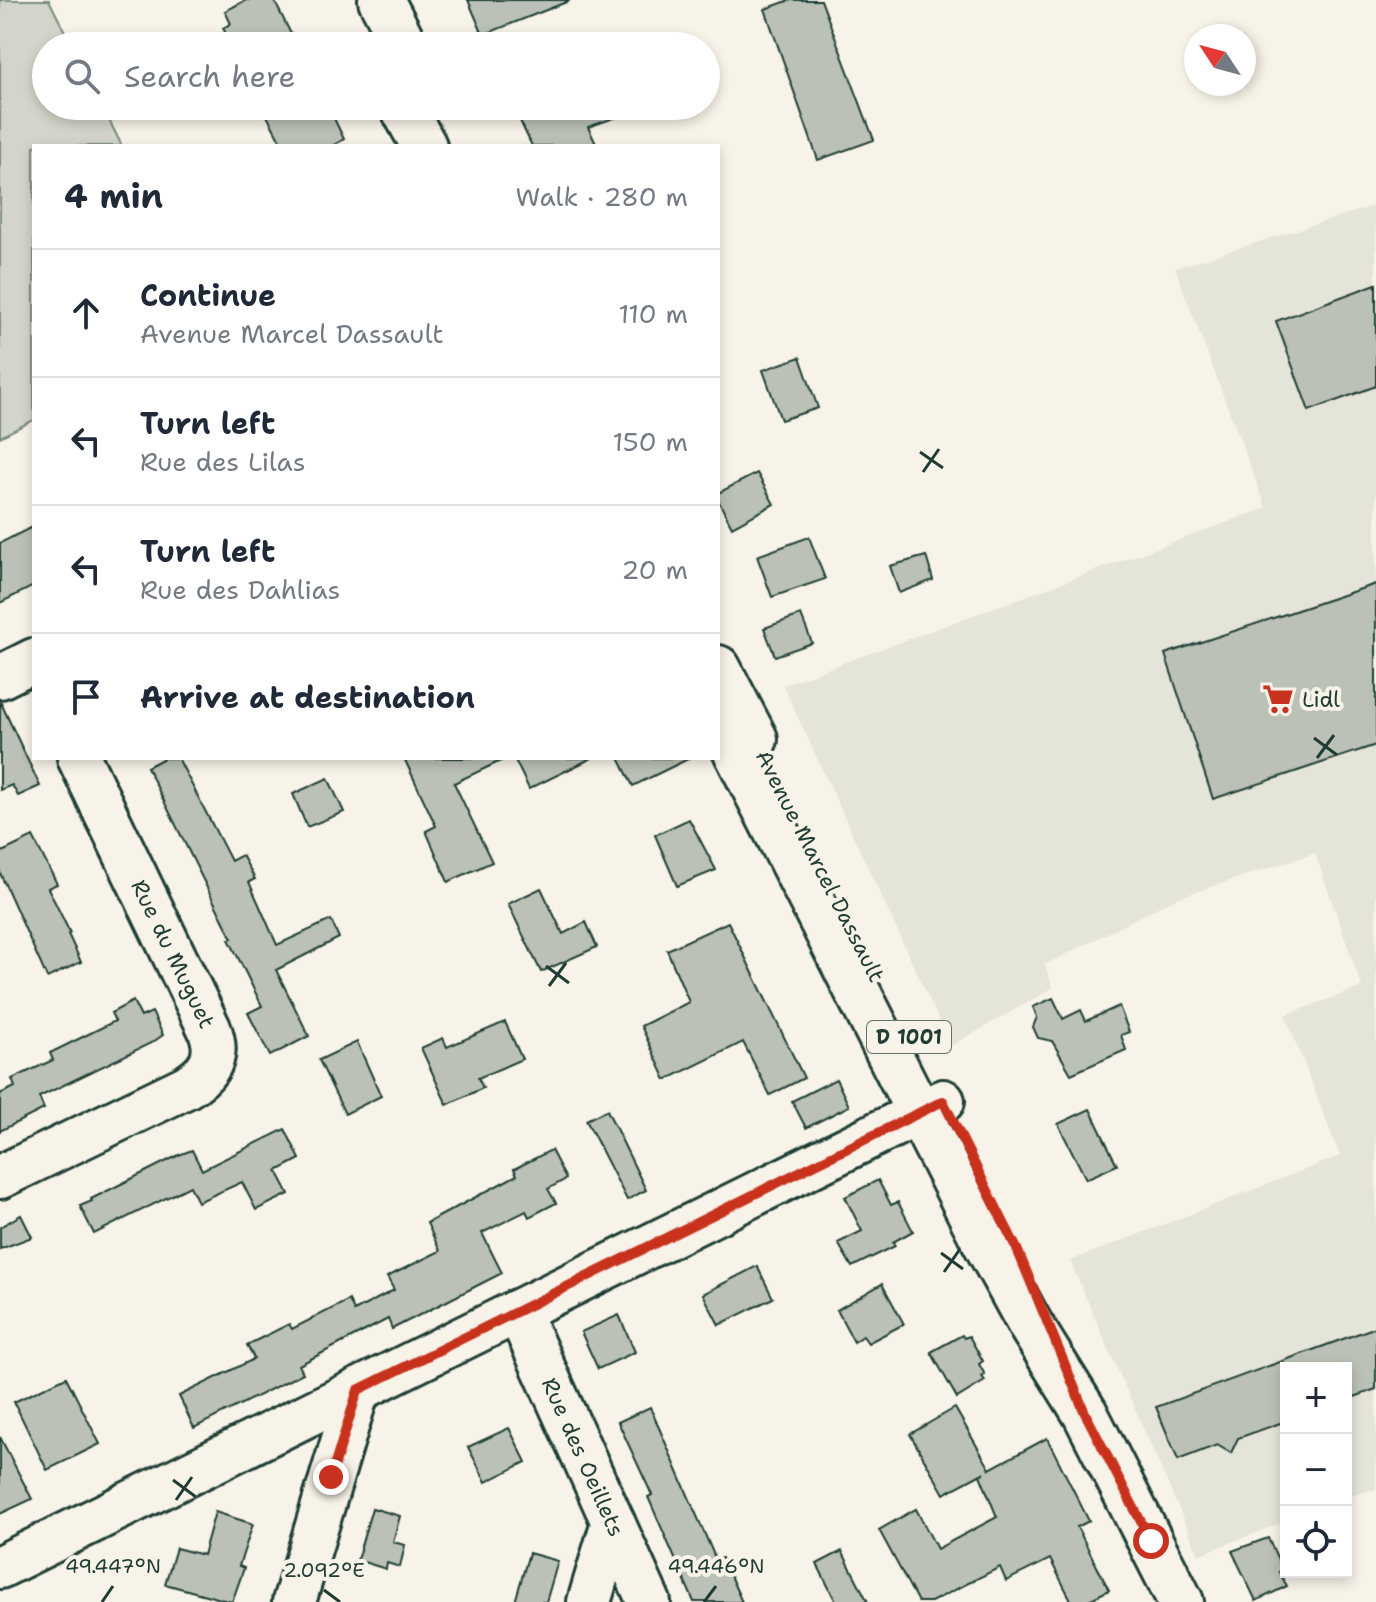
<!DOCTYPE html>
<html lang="en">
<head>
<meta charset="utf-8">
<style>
	:root { --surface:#fff; --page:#f2f2f3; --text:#1f2937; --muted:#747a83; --line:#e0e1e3 }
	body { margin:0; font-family:"Shantell Sans",sans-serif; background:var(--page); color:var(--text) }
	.controls { position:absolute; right:24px; bottom:24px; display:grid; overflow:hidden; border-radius:0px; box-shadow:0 4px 12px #0003 }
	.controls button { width:72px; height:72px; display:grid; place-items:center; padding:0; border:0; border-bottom:2px solid var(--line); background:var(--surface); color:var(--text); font:40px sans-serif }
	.compass { position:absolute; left:1184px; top:24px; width:72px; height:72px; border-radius:50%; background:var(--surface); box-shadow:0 4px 12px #0003; rotate:306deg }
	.stop { position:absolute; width:24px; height:24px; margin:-18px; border:6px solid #c8321e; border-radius:50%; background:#fff }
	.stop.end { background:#c8321e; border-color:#fff; box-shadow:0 2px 8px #0008 }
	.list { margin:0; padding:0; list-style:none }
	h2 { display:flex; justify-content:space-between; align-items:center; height:104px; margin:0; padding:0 32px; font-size:34px }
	h2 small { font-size:26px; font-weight:400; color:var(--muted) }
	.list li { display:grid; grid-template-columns:52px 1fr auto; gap:24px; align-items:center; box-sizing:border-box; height:128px; padding:0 32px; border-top:2px solid var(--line) }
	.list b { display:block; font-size:30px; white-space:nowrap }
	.list p { margin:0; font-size:26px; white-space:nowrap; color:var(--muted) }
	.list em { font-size:26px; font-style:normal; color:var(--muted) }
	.icon { flex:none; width:44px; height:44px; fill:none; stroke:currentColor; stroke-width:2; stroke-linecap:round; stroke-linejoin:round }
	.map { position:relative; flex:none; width:1376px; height:1602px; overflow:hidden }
	.search { position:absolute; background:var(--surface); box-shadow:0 4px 12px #0003; left:32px; top:32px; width:688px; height:88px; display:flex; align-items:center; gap:20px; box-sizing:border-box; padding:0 28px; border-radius:44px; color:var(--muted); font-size:30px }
	.panel { position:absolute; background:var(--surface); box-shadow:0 4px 12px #0003; left:32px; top:144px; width:688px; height:616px; border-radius:0px }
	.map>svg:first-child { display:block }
</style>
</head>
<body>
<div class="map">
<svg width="1376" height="1602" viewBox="0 0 1376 1602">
	<rect width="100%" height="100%" fill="#f7f3e8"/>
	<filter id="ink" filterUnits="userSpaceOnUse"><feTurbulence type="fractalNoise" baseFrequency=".0125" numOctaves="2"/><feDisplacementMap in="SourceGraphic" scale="16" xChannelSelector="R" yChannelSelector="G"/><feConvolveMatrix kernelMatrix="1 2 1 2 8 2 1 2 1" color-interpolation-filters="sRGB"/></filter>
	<g filter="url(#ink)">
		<path fill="#e5e4d9" d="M1376 205V1490H1369L1346 1498V1368H1286V1521L1199 1555 1070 1261 1340 1156 1285 1015 1362 987 1315 853 1174 899 1045 965 1053 988 951 1046 783 685 1266 508 1175 268Z"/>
		<path fill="#d3d5ca" stroke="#79897f" stroke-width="2" d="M0 0H49L72 46H46V106H102L122 146H34V420L0 437Z"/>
		<g fill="#bbc1b6" stroke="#1f3d34" stroke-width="2">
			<path d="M246 0H274L297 46H232L223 28 231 24 225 11Z"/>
			<path d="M468 0H569V1L483 35Z"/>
			<path d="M790 0H821L874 140 818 160 765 9Z"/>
			<path d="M262 106H328L344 139 332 146H283Z"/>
			<path d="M513 106H637V110L588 127 597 146H532Z"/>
			<path d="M1376 284V386L1309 411 1276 321Z"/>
			<path d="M800 357 818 408 781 420 763 370Z"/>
			<path d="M757 473 774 504 732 527 718 500V493Z"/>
			<path d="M34 526V586L0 603V543Z"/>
			<path d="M809 537 825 579 772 597 757 556Z"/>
			<path d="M926 556 933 580 899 593 890 566Z"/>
			<path d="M1376 584V745L1213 799 1165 654Z"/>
			<path d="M801 615 812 643 775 656 764 628Z"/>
			<path d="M0 701 40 786 18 796 12 785 0 790Z"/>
			<path d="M164 758H178L231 861 242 855 255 879 249 882 277 945 331 920 339 938 276 970 309 1036 270 1056 248 1013 262 1006 229 939 232 938 147 767Z"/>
			<path d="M404 758H507L454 783 492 862 448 882 426 831 436 826Z"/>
			<path d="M514 758H592L529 789Z"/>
			<path d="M619 758H690L633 786Z"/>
			<path d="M328 778 344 812 307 827 293 794Z"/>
			<path d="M689 819 716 870 677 886 655 835Z"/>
			<path d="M33 837 57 884 48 888 70 933 68 934 81 962 47 978 0 873V853Z"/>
			<path d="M541 888 563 934 586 922 597 947 541 972 508 904Z"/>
			<path d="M728 922 804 1078 770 1095 743 1042 666 1080 641 1026 689 1002 667 950Z"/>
			<path d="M1053 998 1063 1019 1081 1010 1086 1021 1119 1006 1129 1032 1121 1035 1126 1050 1071 1074 1052 1041 1038 1038 1033 1027 1037 1017 1033 1007Z"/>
			<path d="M133 1001 141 1017 152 1012 163 1035 153 1042 39 1097 44 1109 0 1131V1094L15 1087 12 1079 53 1060 50 1053 115 1021 111 1013Z"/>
			<path d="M505 1022 522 1059 478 1078 483 1088 447 1105 421 1048 443 1038 447 1047Z"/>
			<path d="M357 1042 381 1096 345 1114 319 1060Z"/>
			<path d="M836 1079 849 1106 806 1128 792 1101Z"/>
			<path d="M1090 1109 1117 1165 1086 1179 1058 1124Z"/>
			<path d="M607 1110 646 1190 627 1200 586 1120Z"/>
			<path d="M285 1129 300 1159 277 1171 289 1194 256 1210 242 1182 198 1202 190 1186 94 1234 80 1206 92 1201 91 1199 179 1155 192 1150 202 1170Z"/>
			<path d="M551 1150 566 1179 548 1189 556 1203 529 1217 526 1211 482 1233 502 1273 392 1329 388 1319 299 1365 303 1373 194 1428 179 1396 250 1361 254 1358 247 1345 289 1324 292 1329 349 1300 354 1311 394 1290 387 1277 440 1251 427 1223 517 1175 514 1169Z"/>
			<path d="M878 1180 891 1205 898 1202 913 1231 893 1242 895 1246 852 1267 838 1243 862 1231 845 1197Z"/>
			<path d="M21 1215 32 1237 0 1249V1227Z"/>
			<path d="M757 1266 773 1298 719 1325 703 1294Z"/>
			<path d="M882 1284 904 1324 868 1343 863 1336 854 1342 837 1310Z"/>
			<path d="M619 1315 635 1352 598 1369 581 1332Z"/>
			<path d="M1376 1327V1389L1346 1400V1368H1286V1421L1238 1438 1231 1453 1217 1445 1178 1460 1156 1407Z"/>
			<path d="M962 1335 964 1338 969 1336 983 1361 979 1364 985 1375 982 1376 985 1381 957 1398 931 1352Z"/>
			<path d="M66 1377 100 1444 47 1470 14 1402Z"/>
			<path d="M650 1407 716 1560 722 1558 742 1602H694L648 1497 652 1495 618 1422Z"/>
			<path d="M955 1408 990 1469 1047 1438 1089 1521 1077 1527 1109 1590 1085 1602H1072L1050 1559 1006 1581 1000 1567 931 1602H918L879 1530 916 1509 937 1549 997 1517 980 1475 985 1472 944 1494 910 1434Z"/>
			<path d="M509 1428 526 1462 486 1482 468 1447Z"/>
			<path d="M0 1437 32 1499 0 1514Z"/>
			<path d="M372 1508 400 1516 393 1542 405 1545 400 1567 387 1563 386 1569 357 1560Z"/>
			<path d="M215 1512 253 1524 239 1566 244 1568 232 1602 165 1584 176 1548 203 1555Z"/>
			<path d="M1268 1538 1283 1570 1279 1572 1287 1586 1256 1601 1232 1551Z"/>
			<path d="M842 1551 868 1602H836L817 1564Z"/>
			<path d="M529 1553 558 1561 546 1602H515Z"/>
		</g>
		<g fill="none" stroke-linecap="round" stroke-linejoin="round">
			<defs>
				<g id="minor">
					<path d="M0 677 34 660"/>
					<path d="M0 1177 186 1087C211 1072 220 1055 209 1028L79 758"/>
					<path d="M518 1311 649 1602"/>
					<path d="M0 1567 943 1101"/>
					<path d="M294 1602 358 1390"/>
					<path d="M589 1602 613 1522"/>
				</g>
				<g id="major">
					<path d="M381 0 405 46"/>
					<path d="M402 106 424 146"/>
					<path d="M718 668 755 739"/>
					<path d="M718 716 980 1233 1031 1326 1085 1413 1181 1602"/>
				</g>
			</defs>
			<use href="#minor" stroke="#1f3d34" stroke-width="48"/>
			<use href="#major" stroke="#1f3d34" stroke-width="50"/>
			<use href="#minor" stroke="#f7f3e8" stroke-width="42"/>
			<use href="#major" stroke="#f7f3e8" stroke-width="44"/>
		</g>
	</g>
	<g fill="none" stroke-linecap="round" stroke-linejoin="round" filter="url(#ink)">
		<path stroke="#c8321e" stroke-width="10" d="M331 1477 358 1390 943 1101 1017 1249 1085 1413 1151 1541"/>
	</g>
	<path fill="none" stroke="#1f3d34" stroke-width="3" d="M920 452 943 468M923 472 939 449M1314 738 1337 755M1317 758 1334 735M546 966 569 983M549 986 566 963M941 1253 963 1269M944 1272 960 1249M173 1480 196 1497M176 1500 192 1477M324 1590 340 1602M102 1602 113 1586M704 1602 716 1586"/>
	<defs>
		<symbol id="supermarket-bare" viewBox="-9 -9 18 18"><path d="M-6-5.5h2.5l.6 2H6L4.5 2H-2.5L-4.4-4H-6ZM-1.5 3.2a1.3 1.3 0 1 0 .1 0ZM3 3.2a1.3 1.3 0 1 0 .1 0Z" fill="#c8321e" stroke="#f7f3e8" stroke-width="2.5" paint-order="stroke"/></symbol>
	</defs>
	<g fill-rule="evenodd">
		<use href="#supermarket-bare" x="1256" y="677" width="44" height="44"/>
	</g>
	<g text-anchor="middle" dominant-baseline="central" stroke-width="8" stroke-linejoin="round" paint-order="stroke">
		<rect fill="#f7f3e8" stroke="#60746a" stroke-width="2" x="867" y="1021" width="84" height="32" rx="6"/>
		<g font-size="20" font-weight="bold" fill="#1f3d34">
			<text x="909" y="1037">D 1001</text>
		</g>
		<g font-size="22" fill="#1f3d34" stroke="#f7f3e8" text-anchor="start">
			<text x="1302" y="699">Lidl</text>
		</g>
		<g font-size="22" fill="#1f3d34" stroke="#f7f3e8">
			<text transform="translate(820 866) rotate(63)">Avenue Marcel Dassault</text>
			<text transform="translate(173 954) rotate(64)">Rue du Muguet</text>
			<text transform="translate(583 1457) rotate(66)">Rue des Oeillets</text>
		</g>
	</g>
	<g font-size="20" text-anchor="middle" fill="#1f3d34" stroke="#f7f3e8" stroke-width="8" stroke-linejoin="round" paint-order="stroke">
		<text x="113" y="1573">49.447°N</text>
		<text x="716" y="1573">49.446°N</text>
		<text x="324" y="1577">2.092°E</text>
	</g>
</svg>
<div class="controls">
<button>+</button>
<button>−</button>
<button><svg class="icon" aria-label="locate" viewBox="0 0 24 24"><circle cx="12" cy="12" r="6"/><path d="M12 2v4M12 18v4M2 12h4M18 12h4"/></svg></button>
</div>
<svg class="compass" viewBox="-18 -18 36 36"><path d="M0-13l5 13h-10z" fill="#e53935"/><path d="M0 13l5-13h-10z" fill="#747a83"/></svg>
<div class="stop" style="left:1151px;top:1541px"></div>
<div class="stop end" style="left:331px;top:1477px"></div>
<div class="search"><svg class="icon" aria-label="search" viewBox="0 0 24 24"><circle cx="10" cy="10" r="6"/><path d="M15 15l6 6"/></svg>Search here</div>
<section class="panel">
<h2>4 min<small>Walk · 280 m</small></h2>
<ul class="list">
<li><svg class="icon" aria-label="ahead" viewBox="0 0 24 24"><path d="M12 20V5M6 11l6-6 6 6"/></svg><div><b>Continue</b><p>Avenue Marcel Dassault</p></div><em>110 m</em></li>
<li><svg class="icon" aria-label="left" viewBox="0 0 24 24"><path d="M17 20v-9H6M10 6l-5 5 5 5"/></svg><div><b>Turn left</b><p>Rue des Lilas</p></div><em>150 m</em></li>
<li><svg class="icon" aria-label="left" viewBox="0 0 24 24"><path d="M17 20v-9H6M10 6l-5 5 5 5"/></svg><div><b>Turn left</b><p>Rue des Dahlias</p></div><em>20 m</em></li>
<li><svg class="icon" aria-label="arrive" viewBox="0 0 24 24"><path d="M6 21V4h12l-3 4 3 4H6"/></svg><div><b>Arrive at destination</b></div></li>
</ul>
</section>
</div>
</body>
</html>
